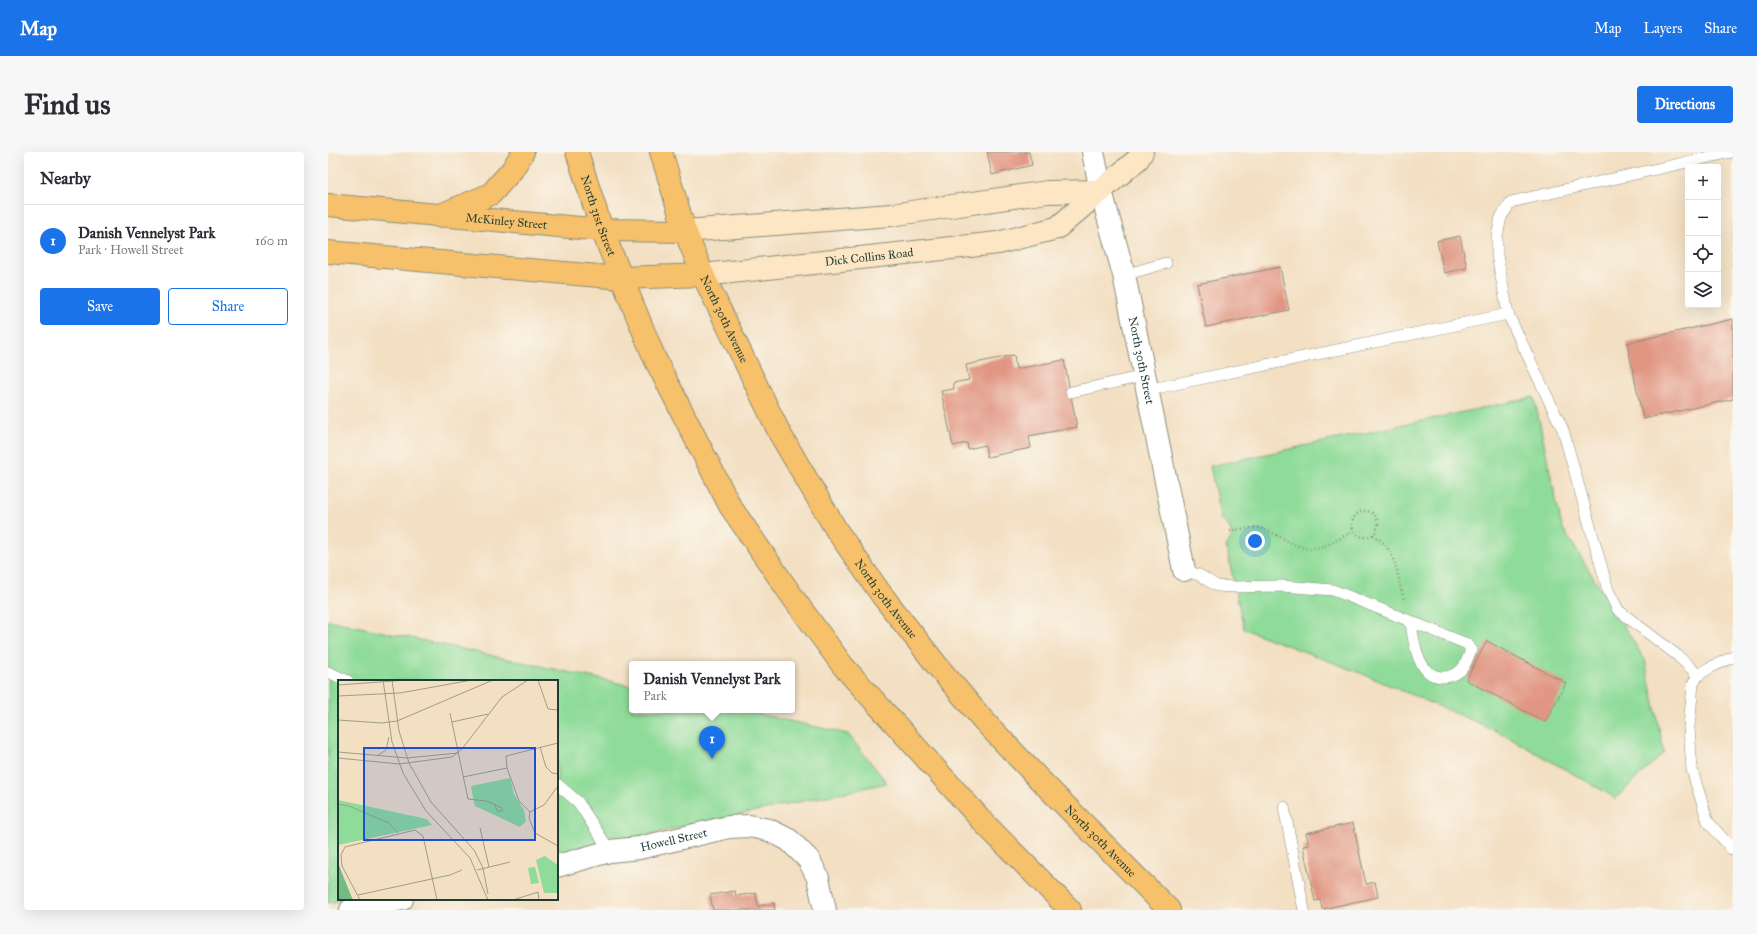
<!DOCTYPE html>
<html lang="en">
<head>
<meta charset="utf-8">
<style>
	:root { --surface:#fff; --page:#f7f7f7; --text:#2b2b33; --muted:#7c7c81; --line:#e1e1e2; --accent:#1a73e8 }
	body { margin:0; font-family:"IM FELL Great Primer",serif; background:var(--page); color:var(--text) }
	.controls { position:absolute; right:12px; top:12px; display:grid; overflow:hidden; border-radius:4px; box-shadow:0 4px 16px #0002 }
	.controls button { width:36px; height:36px; display:grid; place-items:center; padding:0; border:0; border-bottom:1px solid var(--line); background:var(--surface); color:var(--text); font:20px sans-serif }
	.you { position:absolute; left:927px; top:389px; width:14px; height:14px; margin:-10px; border:3px solid #fff; border-radius:50%; background:#1a73e8; box-shadow:0 0 0 6px #1a73e833 }
	.badge { display:grid; place-items:center; width:26px; height:26px; border-radius:50%; background:var(--accent); color:#fff; font-size:13px; font-weight:700 }
	.pin { position:absolute; translate:-50% -33px; filter:drop-shadow(0 1px 2px #0008) }
	.pin::after { content:''; position:absolute; top:21px; width:14px; height:12px; background:inherit; clip-path:polygon(0 0,100% 0,50% 100%) }
	.popup { position:absolute; left:301px; top:509px; width:166px; height:52px; box-sizing:border-box; display:grid; place-content:center; border-radius:4px; background:var(--surface); filter:drop-shadow(0 1px 3px #0005); font-size:13px; white-space:nowrap; color:var(--muted) }
	.popup b { font-size:15px; color:var(--text) }
	.popup::after { content:''; position:absolute; left:50%; top:100%; margin-left:-8px; border:8px solid transparent; border-top-color:var(--surface) }
	.list { margin:0; padding:0; list-style:none }
	h2 { display:flex; justify-content:space-between; align-items:center; height:52px; margin:0; padding:0 16px; font-size:17px }
	h2 small { font-size:13px; font-weight:400; color:var(--muted) }
	.list li { display:grid; grid-template-columns:26px 1fr auto; gap:12px; align-items:center; box-sizing:border-box; height:72px; padding:0 16px; border-top:1px solid var(--line) }
	.list b { display:block; font-size:15px; white-space:nowrap }
	.list p { margin:0; font-size:13px; white-space:nowrap; color:var(--muted) }
	.list em { font-size:13px; font-style:normal; color:var(--muted) }
	.actions { display:flex; gap:8px; padding:12px 16px }
	.actions a { flex:1; padding:9px 0; border:1px solid var(--accent); border-radius:4px; text-align:center; font-size:14px; color:var(--accent) }
	.actions .main { background:var(--accent); color:#fff }
	.icon { flex:none; width:22px; height:22px; fill:none; stroke:currentColor; stroke-width:2; stroke-linecap:round; stroke-linejoin:round }
	.map { position:relative; flex:none; width:1405px; height:758px; overflow:hidden; border-radius:4px }
	header { display:flex; align-items:center; gap:24px; box-sizing:border-box; height:56px; padding:0 20px; background:var(--accent); color:#fff }
	header strong { font-size:19px }
	nav { display:flex; gap:22px; margin-inline-start:auto; font-size:14px }
	.intro { display:flex; align-items:center; justify-content:space-between; box-sizing:border-box; height:96px; padding:0 24px }
	h1 { margin:0; font-size:28px }
	.button { padding:10px 18px; border-radius:4px; background:var(--accent); color:#fff; font-size:14px; font-weight:700 }
	main { display:flex; gap:24px; padding:0 24px }
	aside { flex:1; background:var(--surface); border-radius:4px; box-shadow:0 4px 16px #0002 }
	.map>svg:first-child { display:block }
</style>
</head>
<body>
<header>
<strong>Map</strong>
<nav><a>Map</a><a>Layers</a><a>Share</a></nav>
</header>
<div class="intro"><h1>Find us</h1><a class="button">Directions</a></div>
<main>
<aside>
<h2>Nearby<small></small></h2>
<ul class="list">
<li><span class="badge">1</span><div><b>Danish Vennelyst Park</b><p>Park · Howell Street</p></div><em>160 m</em></li>
</ul>
<div class="actions"><a class="main">Save</a><a>Share</a></div>
</aside>
<div class="map">
<svg width="1405" height="758" viewBox="0 0 1405 758">
	<rect width="100%" height="100%" fill="#fbf7ec"/>
	<filter id="ink" filterUnits="userSpaceOnUse"><feTurbulence type="fractalNoise" baseFrequency=".025" numOctaves="2"/><feDisplacementMap in="SourceGraphic" scale="8" xChannelSelector="R" yChannelSelector="G"/><feConvolveMatrix kernelMatrix="1 2 1 2 8 2 1 2 1" color-interpolation-filters="sRGB"/></filter>
	<filter id="wash" filterUnits="userSpaceOnUse"><feTurbulence type="fractalNoise" baseFrequency=".012" numOctaves="4" result="noise"/><feDisplacementMap in="SourceGraphic" scale="16" xChannelSelector="R" yChannelSelector="G"/><feGaussianBlur stdDeviation="0.9" result="paint"/><feColorMatrix in="noise" values="0 0 0 0 0 0 0 0 0 0 0 0 0 0 0 0 0 1.4 0 .05"/><feComposite in="paint" operator="in"/></filter>
	<g filter="url(#wash)">
		<rect width="100%" height="100%" fill="#f3dfc2"/>
		<g fill="#8fdb99" stroke="#578c66">
			<path d="M1206 245 1234 375 1317 508 1336 600 1288 646 1171 580 1035 522 916 477 898 394 904 384 901 374 893 368 882 314Z"/>
			<path d="M0 468 304 534V558H412L520 582 559 631 229 702V529H11V747H21L0 751Z"/>
		</g>
		<g id="blocks">
			<g fill="#e19683">
				<path d="M659 0H701L704 13 664 23Z"/>
				<path d="M1132 84 1139 116 1116 121 1109 89Z"/>
				<path d="M952 115 961 158 878 175 869 132Z"/>
				<path d="M1405 167V247L1315 267 1299 191Z"/>
				<path d="M686 203 688 217 736 208 749 275 701 284 703 296 659 305 657 293 640 297 639 291 625 294 613 239 626 237 625 231 641 228 638 213Z"/>
				<path d="M1159 489 1238 531 1217 570 1138 528Z"/>
				<path d="M1025 671 1038 732 1047 730 1050 745 994 757 992 748 987 749 975 694 981 693 978 681Z"/>
				<path d="M407 739 408 744 428 741 430 754 446 751 447 758H385L382 743Z"/>
			</g>
		</g>
	</g>
	<g filter="url(#ink)">
		<use href="#blocks" fill-opacity="0" stroke="#898e7b" stroke-width="1"/>
		<g fill="none" stroke-linecap="round" stroke-linejoin="round">
			<defs>
				<g id="service">
					<path d="M796 123 838 111"/>
					<path d="M819 238 1180 162"/>
					<path d="M743 240 816 224"/>
					<path d="M856 418 871 423 889 434 908 435 954 434 1005 438 1139 492 1143 498C1140 505 1138 513 1133 518 1121 528 1104 528 1095 514 1088 504 1084 482 1083 469"/>
					<path d="M1405 505 1381 516 1370 523 1365 532 1361 575 1364 618 1380 670 1405 698"/>
					<path d="M0 520 20 529"/>
					<path d="M1370 523 1350 504 1290 458 1280 438 1235 278 1180 162 1169 103V84L1173 65 1183 50 1404 0"/>
					<path d="M229 632 250 650 282 699"/>
					<path d="M956 655 976 758"/>
				</g>
				<g id="minor">
					<path id="s1" d="M765 0 773 39 796 123 856 418"/>
					<path id="s2" d="M229 714 282 699 311 696 401 675 421 674 441 678 461 688 481 708 490 726 497 758"/>
					<path d="M23 758 74 747"/>
				</g>
				<g id="secondary">
					<path d="M357 79 563 63 719 40 773 39"/>
					<path id="s3" d="M375 123 670 91 729 76 810 7 814 0"/>
				</g>
				<g id="primary">
					<path id="s4" d="M0 53 274 78 357 79"/>
					<path d="M0 100 293 126 375 123"/>
				</g>
				<g id="trunk">
					<path id="s5" d="M249 0 274 78 327 207 402 354 466 447 515 514 657 672 742 758"/>
					<path id="s6" d="M333 0 357 79 375 123 452 282 509 379 553 442 611 516 656 569 707 623 841 758"/>
					<path d="M110 64 163 42 184 18 195 0"/>
				</g>
			</defs>
			<use href="#service" stroke="#898e7b" stroke-width="12"/>
			<use href="#minor" stroke="#898e7b" stroke-width="24"/>
			<use href="#secondary" stroke="#898e7b" stroke-width="24"/>
			<use href="#primary" stroke="#898e7b" stroke-width="24"/>
			<use href="#trunk" stroke="#898e7b" stroke-width="24"/>
			<g stroke="#898e7b" stroke-width="2.5" stroke-dasharray="1 3" stroke-linecap="butt">
				<circle cx="1037" cy="372" r="13"/>
				<path d="M902 379C913 377 926 374 936 377 953 383 967 398 986 396 1000 395 1013 385 1026 379"/>
				<path d="M1045 383C1071 400 1067 420 1076 447"/>
			</g>
			<use href="#service" stroke="#fff" stroke-width="11"/>
			<use href="#minor" stroke="#fff" stroke-width="22"/>
			<use href="#secondary" stroke="#fce6c4" stroke-width="22"/>
			<use href="#primary" stroke="#f7c06b" stroke-width="22"/>
			<use href="#trunk" stroke="#f7c06b" stroke-width="22"/>
		</g>
	</g>
	<g text-anchor="middle" dominant-baseline="central" stroke-width="3" stroke-linejoin="round" paint-order="stroke">
		<g font-size="12" fill="#1f3d34" stroke="#fbf7ec">
			<text stroke="none"><textPath href="#s5" startOffset="67">North 31st Street</textPath></text>
			<text stroke="none"><textPath href="#s4" startOffset="179">McKinley Street</textPath></text>
			<text stroke="none"><textPath href="#s3" startOffset="167">Dick Collins Road</textPath></text>
			<text stroke="none"><textPath href="#s6" startOffset="179">North 30th Avenue</textPath></text>
			<text stroke="none"><textPath href="#s1" startOffset="214">North 30th Street</textPath></text>
			<text stroke="none"><textPath href="#s6" startOffset="503">North 30th Avenue</textPath></text>
			<text stroke="none"><textPath href="#s2" startOffset="120">Howell Street</textPath></text>
			<text stroke="none"><textPath href="#s6" startOffset="827">North 30th Avenue</textPath></text>
		</g>
	</g>
	<g transform="translate(10 528)">
		<rect width="220" height="220" fill="#f3dfc2"/>
		<path d="M172 98 176 114 186 130 188 141 182 147 137 126 134 113 133 106ZM0 120 89 139 94 145 0 165ZM207 176 220 185V213H206L198 180ZM197 187 201 203 193 204 190 188Z" fill="#8fdb99"/>
		<path d="M0 183 12 213 15 220H0Z" fill="#73bb81"/>
		<path fill="none" stroke="#9e9e89" stroke-width="1" d="M45 0 54 62 65 93 88 131 132 178 150 220M54 0 61 51 71 83 93 122 136 170 145 188 150 214M200 0 210 29 220 30M0 5 69 0M0 16 62 13 134 0M112 33 130 119 148 121 151 122 164 128V131H159L157 125M0 40 44 43 59 41 155 0M114 42 150 34M202 67 208 87 214 93 220 94M0 72 69 78 120 73M39 76 48 70 51 57M0 78 61 84 114 77 124 69 164 17 190 0M125 97 169 88M220 106 206 125 192 132 191 138 197 153 220 166M0 124 11 126 51 143 60 153M192 132 181 121 169 88 168 76 220 63M142 148 151 187M139 190 172 182M20 215 112 195 124 190M22 220 4 186 3 175 7 167 77 150 85 156 99 220M175 220 200 212 201 220"/>
		<path fill="#1d4ed8" fill-opacity="0.15" stroke="#1d4ed8" stroke-width="2" d="M26 68H197V160H26Z"/>
		<rect width="220" height="220" fill="none" stroke="#1f3d34" stroke-width="2"/>
	</g>
</svg>
<div class="controls">
<button>+</button>
<button>−</button>
<button><svg class="icon" aria-label="locate" viewBox="0 0 24 24"><circle cx="12" cy="12" r="6"/><path d="M12 2v4M12 18v4M2 12h4M18 12h4"/></svg></button>
<button><svg class="icon" aria-label="layers" viewBox="0 0 24 24"><path d="M12 4l9 5-9 5-9-5zM3 14l9 5 9-5"/></svg></button>
</div>
<div class="you"></div>
<div class="pin badge" style="left:384px;top:607px">1</div>
<div class="popup"><b>Danish Vennelyst Park</b>Park</div>
</div>
</main>
</body>
</html>
